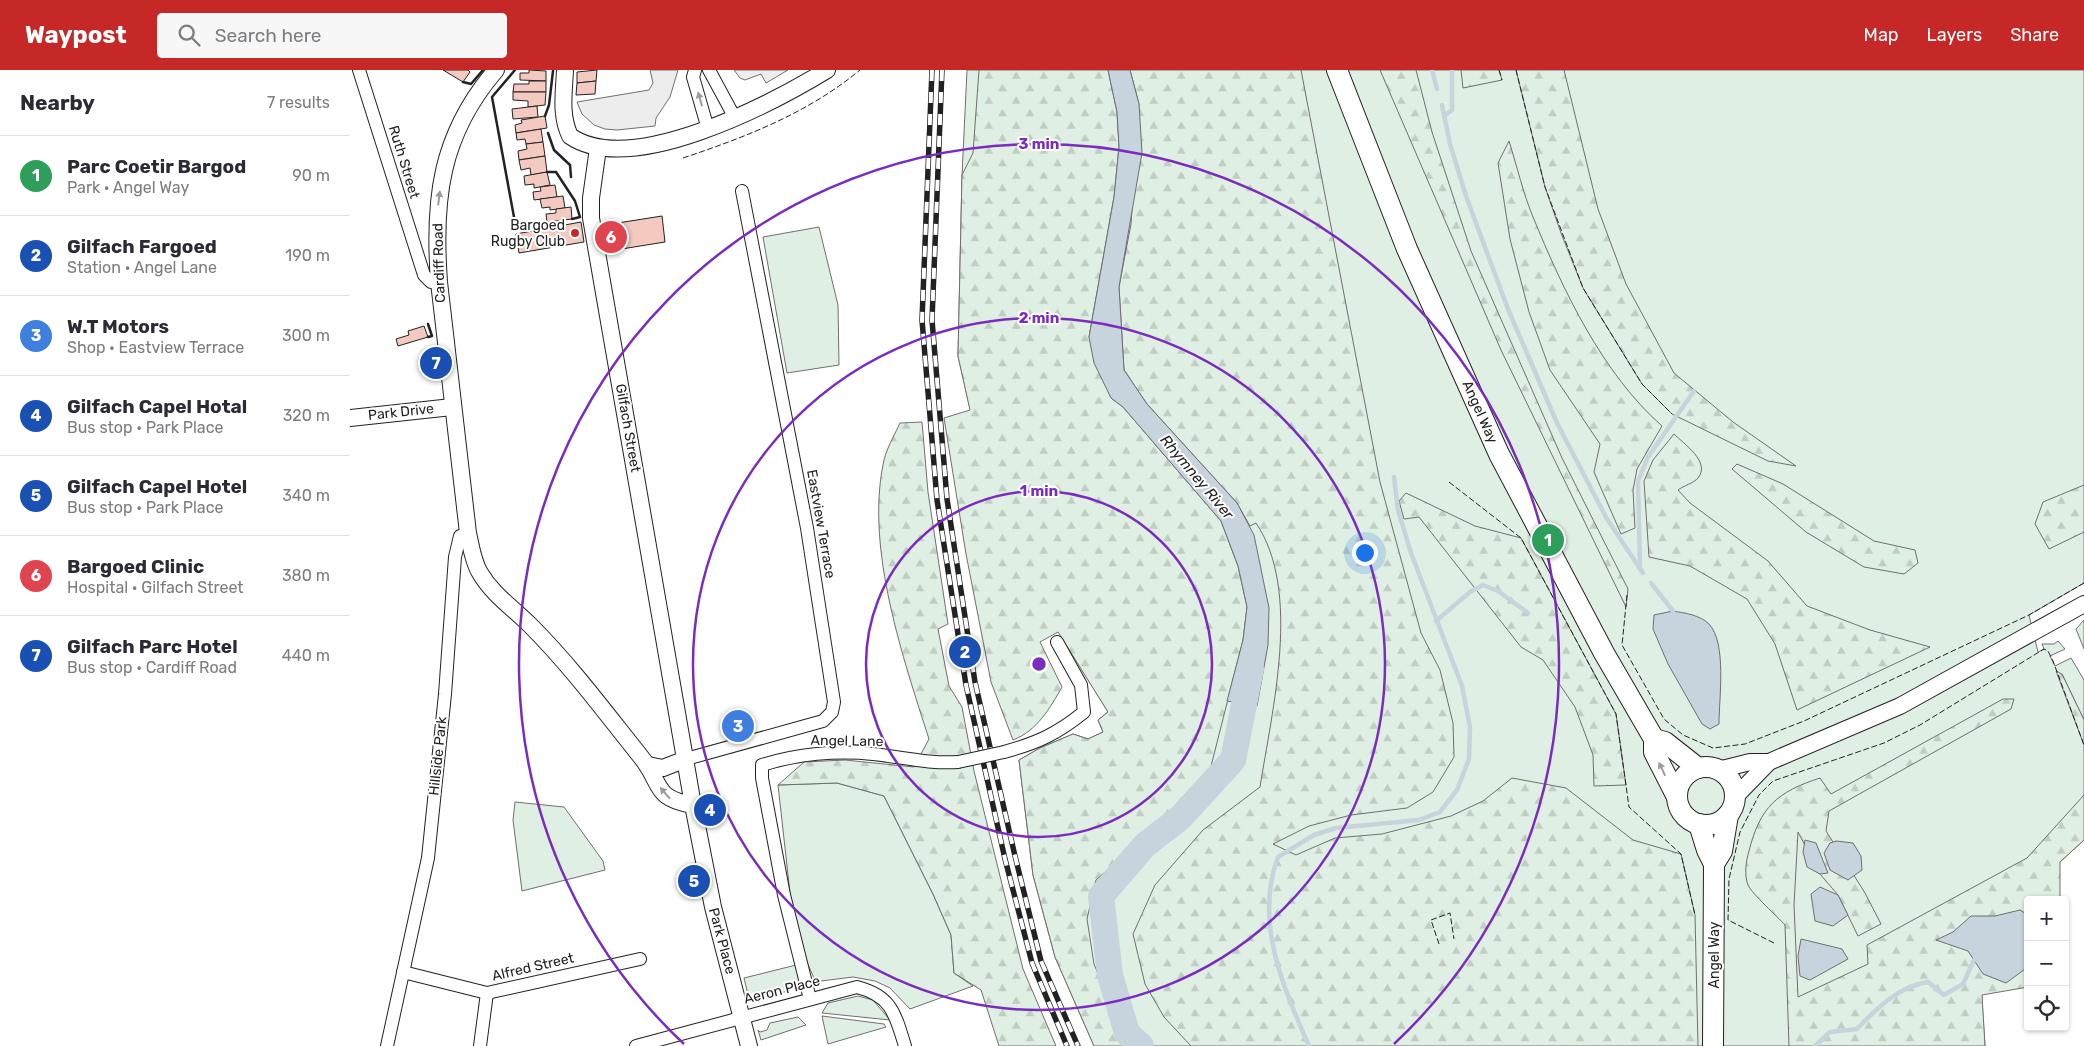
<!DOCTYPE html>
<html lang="en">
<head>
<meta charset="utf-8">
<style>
	:root { --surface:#fff; --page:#f7f7f7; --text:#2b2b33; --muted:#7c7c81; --line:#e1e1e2; --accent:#c62828 }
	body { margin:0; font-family:Rubik,sans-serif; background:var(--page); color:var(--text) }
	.controls { position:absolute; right:15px; bottom:15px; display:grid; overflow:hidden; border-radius:5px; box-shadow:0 1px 4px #0004 }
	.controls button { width:45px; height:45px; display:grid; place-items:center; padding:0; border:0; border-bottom:1px solid var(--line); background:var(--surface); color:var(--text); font:25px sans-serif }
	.you { position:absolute; left:1014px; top:482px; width:18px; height:18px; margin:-12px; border:4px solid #fff; border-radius:50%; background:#1a73e8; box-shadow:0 0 0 8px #1a73e833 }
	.badge { display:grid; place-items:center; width:32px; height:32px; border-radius:50%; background:var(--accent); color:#fff; font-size:16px; font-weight:700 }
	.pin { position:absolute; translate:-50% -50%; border:2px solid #fff; box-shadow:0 1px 5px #0006 }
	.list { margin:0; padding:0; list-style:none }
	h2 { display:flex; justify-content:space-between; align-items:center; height:65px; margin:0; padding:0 20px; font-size:21px }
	h2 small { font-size:16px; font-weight:400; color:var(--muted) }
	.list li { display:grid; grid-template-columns:32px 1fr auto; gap:15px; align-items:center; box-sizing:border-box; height:80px; padding:0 20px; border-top:1px solid var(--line) }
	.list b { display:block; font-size:19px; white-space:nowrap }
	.list p { margin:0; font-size:16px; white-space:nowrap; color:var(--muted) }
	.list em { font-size:16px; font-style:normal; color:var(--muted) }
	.icon { flex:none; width:28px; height:28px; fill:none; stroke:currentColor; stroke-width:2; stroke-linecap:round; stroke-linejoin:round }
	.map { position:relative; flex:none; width:1734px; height:976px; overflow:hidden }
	header { display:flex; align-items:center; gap:30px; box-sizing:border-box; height:70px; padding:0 25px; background:var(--accent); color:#fff }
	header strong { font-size:24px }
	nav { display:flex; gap:28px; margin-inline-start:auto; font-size:18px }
	.search { width:350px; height:45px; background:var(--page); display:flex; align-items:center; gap:12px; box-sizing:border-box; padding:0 18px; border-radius:5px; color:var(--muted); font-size:19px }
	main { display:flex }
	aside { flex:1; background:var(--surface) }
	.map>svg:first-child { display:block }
</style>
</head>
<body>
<header>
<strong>Waypost</strong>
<div class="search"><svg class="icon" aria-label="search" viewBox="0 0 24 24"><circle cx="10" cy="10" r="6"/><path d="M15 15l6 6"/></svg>Search here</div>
<nav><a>Map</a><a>Layers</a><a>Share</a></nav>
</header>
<main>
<aside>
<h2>Nearby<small>7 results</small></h2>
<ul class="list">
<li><span class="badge" style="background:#2e9e5b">1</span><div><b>Parc Coetir Bargod</b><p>Park · Angel Way</p></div><em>90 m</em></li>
<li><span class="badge" style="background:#1a4fb4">2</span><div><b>Gilfach Fargoed</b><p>Station · Angel Lane</p></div><em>190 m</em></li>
<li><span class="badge" style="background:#3f7fe0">3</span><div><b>W.T Motors</b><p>Shop · Eastview Terrace</p></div><em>300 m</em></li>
<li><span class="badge" style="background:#1a4fb4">4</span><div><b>Gilfach Capel Hotal</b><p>Bus stop · Park Place</p></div><em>320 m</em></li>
<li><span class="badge" style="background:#1a4fb4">5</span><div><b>Gilfach Capel Hotel</b><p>Bus stop · Park Place</p></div><em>340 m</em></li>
<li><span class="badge" style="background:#e0444e">6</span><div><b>Bargoed Clinic</b><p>Hospital · Gilfach Street</p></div><em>380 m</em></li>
<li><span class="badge" style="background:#1a4fb4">7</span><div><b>Gilfach Parc Hotel</b><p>Bus stop · Cardiff Road</p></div><em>440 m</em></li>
</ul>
</aside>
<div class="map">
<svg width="1734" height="976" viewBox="0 0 1734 976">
	<defs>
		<pattern id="forest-firs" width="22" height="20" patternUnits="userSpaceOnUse" patternTransform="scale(1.25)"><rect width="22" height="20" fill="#e0efe3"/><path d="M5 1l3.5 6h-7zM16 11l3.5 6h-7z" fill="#c0cdc2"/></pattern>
	</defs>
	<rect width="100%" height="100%" fill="#fff"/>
	<g fill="#e0efe3" stroke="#6f6f6f">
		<path d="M617 0H1734V513L1679 545 1688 582 1694 579 1692 574H1704L1708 571 1715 579 1700 586 1705 596 1721 588 1734 610V650L1712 604 1734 675V770L1710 792 1629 885 1635 976H744L705 887 683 805 669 690 690 678 723 664 738 669 753 662 748 650 758 642 677 511 623 352 608 286 612 105Z"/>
		<path d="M469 157 488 235 489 295 437 303 413 167Z"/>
		<path d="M1734 550V579L1726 559Z"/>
		<path d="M487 713 534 726 583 824 601 865 604 903 623 916 560 939 540 918 525 911 503 907 471 911 464 908 456 890 440 823 428 715Z"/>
		<path d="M165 732 214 737 253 791 255 800 172 821 163 750Z"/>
		<path d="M446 895 450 911 445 912 439 921 399 929 394 908Z"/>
		<path d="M508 926 523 930 540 950 472 943 478 933Z"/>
		<path d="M472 946 534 954 536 957 478 974Z"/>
		<path d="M448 947 456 955 411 970 408 960 410 962 417 960 420 953Z"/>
	</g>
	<g fill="url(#forest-firs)" stroke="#6f6f6f">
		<path d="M629 0H758L767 42 769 77 764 127 739 267 761 328 773 337 871 451 888 496 897 537 893 570 857 712 746 810 737 849 744 894 774 967 783 976H744L705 887 683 805 669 690 690 678 723 664 738 669 753 662 748 650 758 642 708 562 690 572 712 617C700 638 687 661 663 670L641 612 616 484 594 348 620 340 608 286 612 105 623 83Z"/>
		<path d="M780 0H951L1030 412 1071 563 1090 600 1103 653 1104 687 1083 722 1057 738 1001 745 959 756 923 774 946 785 985 768 1032 764 1101 746 1133 731 1162 708 1216 718 1283 770 1331 784 1345 845 1348 976H841L814 947 795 914 783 864 805 815 853 760 910 717C922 640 952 521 906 453L900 456 887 433 797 334 774 300 769 217 781 154 789 34Z"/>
		<path d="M1030 0H1066L1082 62 1121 181 1212 388 1278 519 1276 537 1151 280Z"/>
		<path d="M1111 0H1149L1152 10 1113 18Z"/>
		<path d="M1166 0H1214L1248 139 1276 214 1324 303 1383 352 1446 396 1418 391 1322 344 1292 314 1233 218 1211 163 1195 117Z"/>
		<path d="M1159 71C1167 96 1173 123 1183 147 1213 220 1252 303 1312 356L1287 399 1283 420 1285 458 1271 464 1244 402 1250 374 1200 300 1179 242 1160 169 1148 93Z"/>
		<path d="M572 352 578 422 598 554 588 559 599 616 612 637 624 701 673 899 706 976H649L631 920 604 903 601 865 583 824 534 726 487 713 428 715 454 692 495 690 564 697 579 669C553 588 516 480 533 395 535 381 544 366 550 353Z"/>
		<path d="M1324 364C1334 374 1361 392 1348 408 1344 413 1333 416 1328 420L1340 433 1418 491 1457 536 1520 560 1580 577 1447 640 1425 574 1397 529 1340 496 1299 487 1294 411 1303 390Z"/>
		<path d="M1387 394 1433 414 1524 471 1565 480 1568 493 1554 504 1514 497 1456 462 1382 399Z"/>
		<path d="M1734 415V462L1699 479 1685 454 1693 432Z"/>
		<path d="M1056 423 1125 456 1171 468 1266 644 1276 715 1244 716 1243 685 1225 637 1193 590 1171 577 1069 447 1054 449 1049 431Z"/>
		<path d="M1706 601 1712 604 1734 650V675Z"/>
		<path d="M1653 629H1664L1661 639 1479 741 1476 761 1515 823 1531 854 1508 866 1488 825 1470 804 1448 762 1444 835 1448 927 1518 894 1517 875 1677 788 1734 725V770L1710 792V830H1678V917L1632 925 1635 976H1439L1435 855C1428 847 1402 824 1398 815 1394 805 1396 791 1399 781 1410 737 1427 722 1470 708L1481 724Z"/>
	</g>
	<g fill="#ededed" stroke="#6f6f6f">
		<path d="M300 0H328L320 27 306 48 305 56 267 60 255 59 244 55 232 44 227 32 299 20 303 13Z"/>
		<path d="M384 0H438L416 13 411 4 395 10 390 8Z"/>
	</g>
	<g fill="#c7d3dd" stroke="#6f6f6f">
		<path d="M758 0H780L789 34 792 83 769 217 774 300 797 334 887 433 904 465 919 538 918 575 907 636 877 631 893 570 897 537 888 496 871 451 773 337 761 328 744 293 739 267 764 127 769 77 767 42Z"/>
		<path d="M1323 541C1335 543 1350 545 1359 554 1377 573 1369 628 1369 654L1360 659 1352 654 1318 594 1303 559 1304 545Z"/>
		<path d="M1455 770 1466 773 1478 803 1470 804 1457 797 1453 782Z"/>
		<path d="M1486 771 1503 773 1511 786 1512 800 1498 810 1480 800 1474 783 1480 773Z"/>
		<path d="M1470 817 1488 825 1498 845 1483 856 1465 851 1461 824Z"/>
		<path d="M1670 840 1678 845V897L1656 913 1633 904 1618 881 1586 870 1603 862 1621 846H1645Z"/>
		<path d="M1451 869 1492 879 1498 889 1460 910 1450 906 1448 886Z"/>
	</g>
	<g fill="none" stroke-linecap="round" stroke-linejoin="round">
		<g stroke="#c7d3dd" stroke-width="4.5">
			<path d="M1082 0 1087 19"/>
			<path d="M1092 35 1100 74 1116 126 1158 239 1207 353 1257 449 1293 503"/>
			<path d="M1094 46 1102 40V0"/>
			<path d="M1290 498 1288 411 1298 387 1344 321"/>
			<path d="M1301 513 1323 541"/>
			<path d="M1086 551 1120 522 1133 515 1148 521 1178 543"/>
			<path d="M959 976C933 917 904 851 928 787L964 765 986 758 1069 750 1090 742 1107 720 1119 689 1120 657 1112 616 1061 483 1048 440 1044 407"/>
			<path d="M1465 976 1480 962 1507 959C1526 939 1549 916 1578 912L1594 925 1613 914 1624 890"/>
		</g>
		<path stroke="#c7d3dd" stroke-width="26" d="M791 976 777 963 760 905 751 826 795 775 830 748 883 690 901 599"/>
	</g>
	<g fill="#f3c9c0" stroke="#222">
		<path d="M93 0H118L120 2 113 12Z"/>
		<path d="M179 0 196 1V11L170 10V3H179Z"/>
		<path d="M247 0 246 11 227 13V2Z"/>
		<path d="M179 11H196V22H163L164 14H179Z"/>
		<path d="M246 11 245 24 226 25 227 13Z"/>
		<path d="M163 22H196L195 35 178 37V31L163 30Z"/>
		<path d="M187 36 188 47 163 49 162 39Z"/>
		<path d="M195 46 197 58 166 63 165 55 172 53 171 50Z"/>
		<path d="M191 59 193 72 176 74 175 69 167 70 166 63Z"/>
		<path d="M193 72 195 86 169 90 168 81 177 79 176 74Z"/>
		<path d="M195 86 197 102 181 105 180 98 171 100 169 90Z"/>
		<path d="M197 102 200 115 184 118V114L175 115 174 106Z"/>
		<path d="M205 115 207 127 184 130 183 122 191 121 190 117Z"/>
		<path d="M213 126 215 138 200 140V137L192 138 190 129Z"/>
		<path d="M221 137 222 149 197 152 196 144 206 143V139Z"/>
		<path d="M312 146 315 172 259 181 255 155Z"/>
		<path d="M231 152 234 172 169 183 166 164Z"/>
		<path d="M74 256 78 267 48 276 46 269 59 265 58 261Z"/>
	</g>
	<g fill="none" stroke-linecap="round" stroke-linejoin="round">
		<defs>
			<g id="minor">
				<path d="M9 0 74 205 81 212H89"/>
				<path d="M345 0 343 7 358 59"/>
				<path d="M359 0 385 48"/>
				<path d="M654 682C687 673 707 664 734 642L731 615 707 572"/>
				<path d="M336 689 473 651 482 642 484 632 457 458 392 121"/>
				<path d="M53 902 137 923 290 889"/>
				<path d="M460 929 434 825 412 708V695C446 684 487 680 523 684 552 687 579 694 608 692"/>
				<path d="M37 976 78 788 95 624 105 487 110 466 118 463"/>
				<path d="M130 976 137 923"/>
				<path d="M286 976 507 917C542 926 545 944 555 976"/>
			</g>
			<g id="tertiary">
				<path d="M146 0C90 65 83 130 89 212L118 463C121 476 123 492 130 503 143 525 163 538 180 555 221 596 255 642 291 687 313 714 302 728 343 735"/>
				<path d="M215 0C214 23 210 45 220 66 281 108 421 34 477 0"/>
				<path d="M248 78 241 128V148L343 735 363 837 399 976"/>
				<path d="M0 348 102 337"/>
				<path d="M298 695 313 698 336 689"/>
				<path d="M1368 700 1400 692H1419L1550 636 1734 534"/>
				<path d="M1385 727 1419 692"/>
			</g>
			<g id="primary">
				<path d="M987 0 1057 179 1149 384 1254 583 1304 669V682L1327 727"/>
				<path d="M1304 669 1315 672 1348 698"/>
				<circle cx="1356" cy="726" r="29"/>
				<path d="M1349 754 1357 780 1364 794 1363 976"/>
				<path d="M1364 794 1372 781 1378 745"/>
			</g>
		</defs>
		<use href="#minor" stroke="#222" stroke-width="14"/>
		<use href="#tertiary" stroke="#222" stroke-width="18"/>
		<use href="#primary" stroke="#222" stroke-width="22"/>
		<use href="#minor" stroke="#fff" stroke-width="12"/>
		<use href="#tertiary" stroke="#fff" stroke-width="16"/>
		<use href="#primary" stroke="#fff" stroke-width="20"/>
		<defs>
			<g id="rail">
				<path d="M582 0 572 250 587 430 616 615 655 789 682 893 717 976"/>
				<path d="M592 0 582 250 597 429 625 612 665 786 691 891 728 976"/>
			</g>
		</defs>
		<use href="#rail" stroke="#222" stroke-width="5.5"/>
		<use href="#rail" stroke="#fff" stroke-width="4" stroke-dasharray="11" stroke-linecap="butt"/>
		<defs>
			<path id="minor-bridge" d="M608 692 654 682"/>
		</defs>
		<use href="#minor-bridge" stroke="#222" stroke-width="14" stroke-linecap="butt"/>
		<use href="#minor-bridge" stroke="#fff" stroke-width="12"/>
		<g stroke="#222" stroke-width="1" stroke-dasharray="6 2.5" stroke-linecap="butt">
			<path d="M1149 0 1152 10"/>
			<path d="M1166 0 1195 117 1233 218 1292 314 1322 344"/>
			<path d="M333 88C396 67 458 43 510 0"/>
			<path d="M1099 412 1171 468 1266 644 1279 737 1331 784 1345 845"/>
			<path d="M1277 525 1272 575 1314 649 1333 665 1363 678 1395 674 1454 651 1679 545 1734 513"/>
			<path d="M1424 873 1378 850 1379 809 1390 762 1409 725 1423 711 1534 673 1570 655 1694 579 1698 581 1703 591 1734 675"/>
			<path d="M1089 874 1081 850 1100 843 1104 869"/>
		</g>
		<g stroke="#222" stroke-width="2.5">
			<path d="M165 0 142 27 166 158 197 152"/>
			<path d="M113 12 121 14 133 0"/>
			<path d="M195 46 199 35 203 1"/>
			<path d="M198 63 204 80 220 95 221 107"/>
			<path d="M197 102H206L225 131 230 147 222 149"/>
			<path d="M78 267 82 266 78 254"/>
		</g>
	</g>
	<defs><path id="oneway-solid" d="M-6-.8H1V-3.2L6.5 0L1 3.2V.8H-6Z" transform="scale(1.25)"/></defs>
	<g fill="#9c9c9c">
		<use href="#oneway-solid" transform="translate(350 29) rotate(-106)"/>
		<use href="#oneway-solid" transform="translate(89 128) rotate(-83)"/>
		<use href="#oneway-solid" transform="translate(1312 699) rotate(-115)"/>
		<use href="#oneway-solid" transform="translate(315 723) rotate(-131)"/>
	</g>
	<g fill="none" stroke="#7b2cbf" stroke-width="2.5">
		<circle cx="689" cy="594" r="173"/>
		<circle cx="689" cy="594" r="346"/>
		<path d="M334 974A520 520 0 1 1 1044 974"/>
	</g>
	<circle fill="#c62828" stroke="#fff" stroke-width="2" cx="225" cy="163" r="5"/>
	<g text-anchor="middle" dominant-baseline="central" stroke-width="4" stroke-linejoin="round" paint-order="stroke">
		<g font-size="14" fill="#222" stroke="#fff">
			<text transform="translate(54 92) rotate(73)">Ruth Street</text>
			<text transform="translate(89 193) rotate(-92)">Cardiff Road</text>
			<text transform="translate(51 342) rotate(-6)">Park Drive</text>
			<text transform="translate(1130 342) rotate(66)">Angel Way</text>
			<text transform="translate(278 358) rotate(80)">Gilfach Street</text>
			<text transform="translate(471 454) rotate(80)">Eastview Terrace</text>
			<text transform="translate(497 671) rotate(1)">Angel Lane</text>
			<text transform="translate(88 686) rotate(-84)">Hillside Park</text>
			<text transform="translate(372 871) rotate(75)">Park Place</text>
			<text transform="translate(1364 885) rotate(-90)">Angel Way</text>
			<text transform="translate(183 897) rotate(-13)">Alfred Street</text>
			<text transform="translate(432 920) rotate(-14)">Aeron Place</text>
		</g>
		<g font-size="14" fill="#222" stroke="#fff" text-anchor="end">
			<text x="215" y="155">Bargoed<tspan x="215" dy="16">Rugby Club</tspan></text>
		</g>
		<g font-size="15" font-style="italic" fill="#222" stroke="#fff">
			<text transform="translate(847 407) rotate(50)">Rhymney River</text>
		</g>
	</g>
	<circle cx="689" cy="594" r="8" fill="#7b2cbf" stroke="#fff" stroke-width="2.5"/>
	<g font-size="15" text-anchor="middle" font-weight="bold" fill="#7b2cbf" stroke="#fff" stroke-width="4" stroke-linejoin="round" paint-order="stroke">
		<text x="689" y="79">3 min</text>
		<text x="689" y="253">2 min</text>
		<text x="689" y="426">1 min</text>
	</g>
</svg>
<div class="controls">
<button>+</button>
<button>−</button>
<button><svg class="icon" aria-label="locate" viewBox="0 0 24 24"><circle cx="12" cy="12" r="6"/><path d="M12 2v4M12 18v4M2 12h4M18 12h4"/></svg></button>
</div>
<div class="you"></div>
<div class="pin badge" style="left:1198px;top:470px;background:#2e9e5b">1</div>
<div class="pin badge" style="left:615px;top:582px;background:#1a4fb4">2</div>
<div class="pin badge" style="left:388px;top:656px;background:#3f7fe0">3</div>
<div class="pin badge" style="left:360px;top:740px;background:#1a4fb4">4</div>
<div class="pin badge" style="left:344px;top:811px;background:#1a4fb4">5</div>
<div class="pin badge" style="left:261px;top:167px;background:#e0444e">6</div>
<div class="pin badge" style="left:86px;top:293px;background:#1a4fb4">7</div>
</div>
</main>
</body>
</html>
